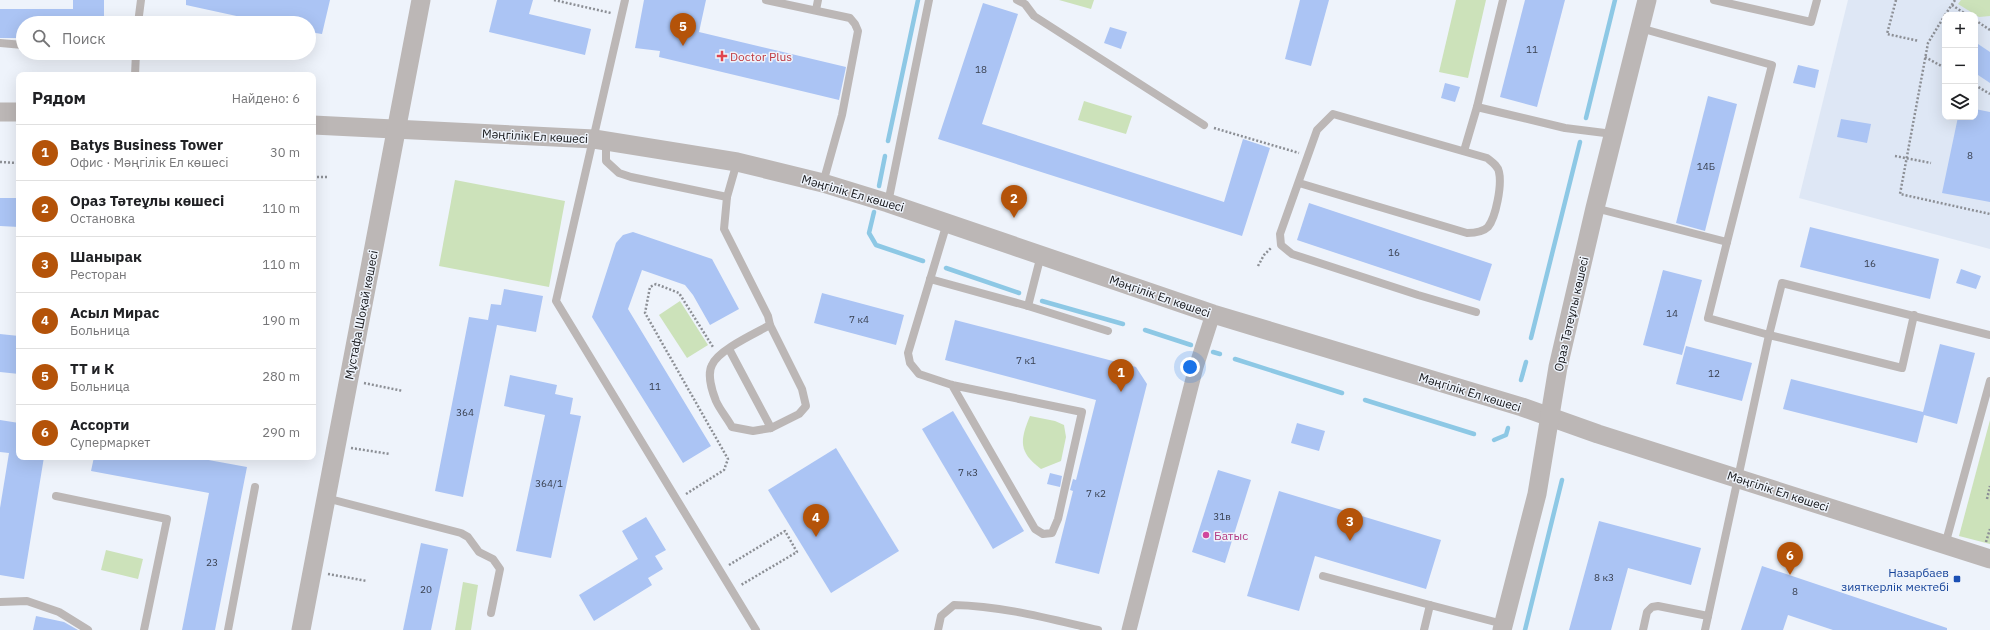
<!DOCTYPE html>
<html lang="ru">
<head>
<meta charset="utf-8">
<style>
	:root { --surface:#fff; --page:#f6f6f6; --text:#202124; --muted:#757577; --line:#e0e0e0; --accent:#b45309 }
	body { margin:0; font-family:"IBM Plex Sans",sans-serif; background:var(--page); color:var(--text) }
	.controls { position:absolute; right:12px; top:12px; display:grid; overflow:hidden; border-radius:8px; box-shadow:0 4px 16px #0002 }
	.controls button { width:36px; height:36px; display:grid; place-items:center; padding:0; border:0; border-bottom:1px solid var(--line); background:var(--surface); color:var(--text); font:20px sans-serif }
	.you { position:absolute; left:1190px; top:367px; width:14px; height:14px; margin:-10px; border:3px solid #fff; border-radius:50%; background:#1a73e8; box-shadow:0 0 0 6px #1a73e833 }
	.badge { display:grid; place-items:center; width:26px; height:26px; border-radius:50%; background:var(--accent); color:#fff; font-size:13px; font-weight:700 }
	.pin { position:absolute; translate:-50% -33px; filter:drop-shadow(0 1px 2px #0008) }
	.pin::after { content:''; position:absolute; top:21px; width:14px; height:12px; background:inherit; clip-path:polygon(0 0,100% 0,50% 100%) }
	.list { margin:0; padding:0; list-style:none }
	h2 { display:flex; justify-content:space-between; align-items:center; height:52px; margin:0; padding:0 16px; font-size:17px }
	h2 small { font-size:13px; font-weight:400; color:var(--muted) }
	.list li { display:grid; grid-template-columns:26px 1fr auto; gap:12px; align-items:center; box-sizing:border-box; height:56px; padding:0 16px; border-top:1px solid var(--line) }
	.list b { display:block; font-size:15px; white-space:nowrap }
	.list p { margin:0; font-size:13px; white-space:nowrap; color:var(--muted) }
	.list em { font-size:13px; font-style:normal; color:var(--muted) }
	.icon { flex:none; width:22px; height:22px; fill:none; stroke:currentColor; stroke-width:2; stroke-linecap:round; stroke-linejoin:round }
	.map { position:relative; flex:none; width:1990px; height:630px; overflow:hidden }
	.search { position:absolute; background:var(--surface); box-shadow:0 4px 16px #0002; left:16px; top:16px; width:300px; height:44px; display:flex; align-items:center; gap:10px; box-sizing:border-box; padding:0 14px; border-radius:22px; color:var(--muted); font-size:15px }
	.panel { position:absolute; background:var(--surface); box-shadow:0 4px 16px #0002; left:16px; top:72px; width:300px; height:388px; border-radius:8px }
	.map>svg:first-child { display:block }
</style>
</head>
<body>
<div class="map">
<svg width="1990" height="630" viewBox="0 0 1990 630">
	<rect width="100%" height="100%" fill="#eef3fb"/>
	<path fill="#dee7f5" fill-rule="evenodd" d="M1848 0H1990V249L1799 198ZM1945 15H1975V117H1945Z"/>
	<g fill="#cce2ba">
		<path d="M1059 0H1094L1091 9Z"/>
		<path d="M1456 0H1486L1468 78 1439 72Z"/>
		<path d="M1961 0H1990V16L1979 17 1958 4Z"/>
		<path d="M1084 101 1132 116 1126 134 1078 120Z"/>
		<path d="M455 180 565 201 549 287 439 266Z"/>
		<path d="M680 301 708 345 687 358 659 315Z"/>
		<path d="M1030 416 1055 421 1064 425 1066 437 1061 461 1041 469C1018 452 1020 440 1030 416Z"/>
		<path d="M1990 420V544L1959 536Z"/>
		<path d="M106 550 143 559 138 579 101 570Z"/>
		<path d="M463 582 478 585 471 630H455Z"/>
	</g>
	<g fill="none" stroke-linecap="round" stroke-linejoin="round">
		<g stroke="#8dc8e5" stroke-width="4.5">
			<path d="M1586 118 1615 0"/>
			<path d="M888 141 918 0"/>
			<path d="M879 186 885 156"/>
			<path d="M874 212 869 233 876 245 923 261"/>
			<path d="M946 268 1019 293"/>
			<path d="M1042 301 1123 324"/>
			<path d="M1145 330 1191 345"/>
			<path d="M1531 338 1580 142"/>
			<path d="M1213 352 1220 354"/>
			<path d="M1235 359 1342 393"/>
			<path d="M1521 380 1526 362"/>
			<path d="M1365 400 1474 434"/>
			<path d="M1494 440 1506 435 1508 428"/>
			<path d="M1525 630 1562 480"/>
		</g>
	</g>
	<g fill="#abc4f4">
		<path d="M73 0H104V23H23V38H0V9H73Z"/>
		<path d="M186 0H330L322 34 309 32V23H269L186 5Z"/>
		<path d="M497 0H533L529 14 591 29 585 55 489 32Z"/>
		<path d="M644 0H706L699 32 846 67 839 100 659 57 660 51 635 48Z"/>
		<path d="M1300 0H1329L1311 66 1285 59Z"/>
		<path d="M1525 0H1565L1537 107 1500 97Z"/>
		<path d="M983 3 1018 14 982 124 1224 202 1243 139 1270 148 1242 236 938 139Z"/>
		<path d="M1110 27 1127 32 1121 49 1104 43Z"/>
		<path d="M1975 42 1990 52V83L1975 73Z"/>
		<path d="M1798 65 1819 70 1815 88 1793 83Z"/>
		<path d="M1445 83 1460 87 1455 102 1441 98Z"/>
		<path d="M1708 96 1737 104 1705 231 1676 223Z"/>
		<path d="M1975 109 1990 112V202L1942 193 1958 117H1975Z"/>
		<path d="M1841 119 1871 124 1867 143 1837 137Z"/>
		<path d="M0 198H19V227L0 226Z"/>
		<path d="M1309 203 1492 264 1480 301 1297 240Z"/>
		<path d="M1810 227 1939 259 1930 299 1800 267Z"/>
		<path d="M633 232 712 259 739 309 710 325 693 295 685 285 642 270 628 309 711 446 683 463 592 317 616 243 623 235Z"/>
		<path d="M1961 269 1981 276 1976 289 1956 283Z"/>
		<path d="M1663 270 1702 280 1682 355 1643 345Z"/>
		<path d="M504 289 543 296 536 332 497 325 463 497 435 491 469 317 488 320 491 304 501 305Z"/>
		<path d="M822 293 904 315 896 345 814 323Z"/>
		<path d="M955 320 1136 367 1147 384 1099 574 1055 563 1073 491 1070 490 1073 479 1076 480 1096 400 945 360Z"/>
		<path d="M0 334 19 336V374L0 372Z"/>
		<path d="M1940 344 1975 353 1957 424 1924 415 1917 443 1783 409 1791 379 1923 412Z"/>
		<path d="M1686 346 1752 363 1742 401 1676 384Z"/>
		<path d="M510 375 557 385 555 394 573 398 570 414 581 416 551 558 516 551 545 415 504 406Z"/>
		<path d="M953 411 1024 531 993 549 922 429Z"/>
		<path d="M0 420 19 423V457H44L24 579 0 575V508L9 453 0 452Z"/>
		<path d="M1297 423 1325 431 1319 451 1291 443Z"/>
		<path d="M836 448 899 551 831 593 768 490Z"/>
		<path d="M94 457H192L247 467 215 630H182L209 493 91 471Z"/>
		<path d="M1218 470 1251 480 1225 563 1192 552Z"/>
		<path d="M1050 473 1062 476 1060 487 1047 484Z"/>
		<path d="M1279 491 1441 540 1426 589 1315 556 1299 611 1247 596Z"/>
		<path d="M646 517 666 550 655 556 663 569 648 578 652 585 594 621 579 595 638 559 622 531Z"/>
		<path d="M1599 521 1701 548 1691 585 1628 568 1611 630H1569Z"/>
		<path d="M421 543 448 549 431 630H403Z"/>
		<path d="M1762 566 1947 628V630H1833L1788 615 1783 630H1741Z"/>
		<path d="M36 616 64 622 78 630H33Z"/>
	</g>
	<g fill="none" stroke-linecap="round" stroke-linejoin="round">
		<g stroke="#8c8f95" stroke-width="2.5" stroke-dasharray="2 2" stroke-linecap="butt">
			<path d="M554 0 611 13"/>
			<path d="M1896 0 1887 34 1919 41"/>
			<path d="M1952 5 1967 15"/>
			<path d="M1945 15 1928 43 1900 194 1990 214"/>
			<path d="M1945 15 1955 0"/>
			<path d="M1975 20 1990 30"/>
			<path d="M1925 57 1945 68"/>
			<path d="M1975 85 1990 94"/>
			<path d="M1214 128 1299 153"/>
			<path d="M1895 156 1931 163"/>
			<path d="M0 162 19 163"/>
			<path d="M313 177H327"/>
			<path d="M1258 266 1264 255 1271 248"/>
			<path d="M364 383 403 391"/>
			<path d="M351 448 390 454"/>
			<path d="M686 494 724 470 728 459 645 313 650 287 656 284 679 293 713 347"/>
			<path d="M1987 499 1990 486"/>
			<path d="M1986 542 1990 529"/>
			<path d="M729 565 785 531 797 552 741 585"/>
			<path d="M328 574 367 581"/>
		</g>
		<g stroke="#bcb7b6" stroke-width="8">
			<path d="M625 0 556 301 756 630"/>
			<path d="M766 0 850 18 855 24 858 31 842 115 823 183"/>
			<path d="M1017 0 1025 4 1034 16 1204 125"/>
			<path d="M1503 0 1477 107 1565 128 1613 134"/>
			<path d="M1714 0 1811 22 1817 0"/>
			<path d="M816 10 818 0"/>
			<path d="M138 23 141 0"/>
			<path d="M0 43 23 45"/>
			<path d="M135 75 136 53"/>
			<path d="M606 141V161L619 173 631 177 727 197"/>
			<path d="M1464 151 1477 107"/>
			<path d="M1299 183 1467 233C1474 233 1483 232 1488 227 1496 217 1502 185 1499 172 1498 166 1492 162 1487 158L1333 114 1317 130 1280 234 1281 245 1292 254 1418 295 1476 312"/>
			<path d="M888 203 929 0"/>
			<path d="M1595 208 1727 242 1772 65 1640 28"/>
			<path d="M947 223 908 353 910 363 919 374 952 385 1082 412 1058 519 1052 533 1043 534 1035 529 952 385"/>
			<path d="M1041 255 1028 306 1108 331"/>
			<path d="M930 279 1028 306"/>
			<path d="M1914 315 1902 368 1769 335 1782 283 1990 335"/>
			<path d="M770 325 802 389 806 406 799 414 771 428"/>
			<path d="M729 349 771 428 753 431 732 427C727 418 720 410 716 401 712 391 707 374 712 365 718 350 756 333 770 325L768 316 724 229 727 197 737 162"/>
			<path d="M56 496 167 519 144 630"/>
			<path d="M326 498 461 533 468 537 479 552 493 559 500 569 491 613"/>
			<path d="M1945 545 1990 381"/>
			<path d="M1323 576 1430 605"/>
			<path d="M0 602 27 601 59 612 88 630"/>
			<path d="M228 630 255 487"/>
			<path d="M938 630 941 616 954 605C1003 606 1050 619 1098 630"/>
			<path d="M1424 630 1430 605 1503 624"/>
			<path d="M1643 630 1647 612 1652 607 1658 606 1708 616"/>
			<path d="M1705 630 1769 335 1708 318 1727 242"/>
		</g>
		<path stroke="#bcb7b6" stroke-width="15" d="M1129 630 1196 367 1213 314"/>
		<g stroke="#bcb7b6" stroke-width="19">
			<path d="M0 112H19"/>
			<path d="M313 125 594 139 737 162 823 183 888 203 1213 314 1522 407 1598 434 1990 559"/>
			<path d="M301 630 421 0"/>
			<path d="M1502 630 1537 494 1558 367 1595 208 1647 0"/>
		</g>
	</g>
	<path fill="#e0444e" stroke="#eef3fb" stroke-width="1.5" d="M720 50h4v4h4v4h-4v4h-4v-4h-4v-4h4z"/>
	<circle fill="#d1479c" stroke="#eef3fb" stroke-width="1.5" cx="1206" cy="535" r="4"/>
	<rect fill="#1a4fb4" stroke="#eef3fb" stroke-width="1.5" x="1953" y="575" width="8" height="8" rx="2"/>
	<g text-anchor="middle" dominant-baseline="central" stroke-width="3" stroke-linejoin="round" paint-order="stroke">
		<g font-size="10" fill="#383f4e">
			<text x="1532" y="49">11</text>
			<text x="981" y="69">18</text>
			<text x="1970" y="155">8</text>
			<text x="1706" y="166">14Б</text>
			<text x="1394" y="252">16</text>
			<text x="1870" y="263">16</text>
			<text x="1672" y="313">14</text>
			<text x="859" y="319">7 к4</text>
			<text x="1026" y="360">7 к1</text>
			<text x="1714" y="373">12</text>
			<text x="655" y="386">11</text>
			<text x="465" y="412">364</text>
			<text x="968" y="472">7 к3</text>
			<text x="549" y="483">364/1</text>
			<text x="1096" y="493">7 к2</text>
			<text x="1222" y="516">31в</text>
			<text x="212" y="562">23</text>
			<text x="1604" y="577">8 к3</text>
			<text x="426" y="589">20</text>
			<text x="1795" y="591">8</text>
		</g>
		<g font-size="12" fill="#be3a42" stroke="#eef3fb" text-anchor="start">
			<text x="730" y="56">Doctor Plus</text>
		</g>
		<g font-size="12" fill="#121316" stroke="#eef3fb">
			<text transform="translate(535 136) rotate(3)">Мәңгілік Ел көшесі</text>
			<text transform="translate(853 193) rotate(16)">Мәңгілік Ел көшесі</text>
			<text transform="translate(1160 296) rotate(19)">Мәңгілік Ел көшесі</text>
			<text transform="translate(1571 314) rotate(-77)">Ораз Тәтеұлы көшесі</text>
			<text transform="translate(361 315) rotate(-79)">Мұстафа Шоқай көшесі</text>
			<text transform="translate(1470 392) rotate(17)">Мәңгілік Ел көшесі</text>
			<text transform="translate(1778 491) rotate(18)">Мәңгілік Ел көшесі</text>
		</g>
		<g font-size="12" fill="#b23c85" stroke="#eef3fb" text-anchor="start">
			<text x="1214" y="535">Батыс</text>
		</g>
		<g font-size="12" fill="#164399" stroke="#eef3fb" text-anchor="end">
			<text x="1949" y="572">Назарбаев<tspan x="1949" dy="14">зияткерлік мектебі</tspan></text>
		</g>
	</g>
</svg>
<div class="controls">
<button>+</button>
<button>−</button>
<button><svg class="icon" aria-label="layers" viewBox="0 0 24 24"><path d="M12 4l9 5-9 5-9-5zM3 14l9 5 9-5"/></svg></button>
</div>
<div class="you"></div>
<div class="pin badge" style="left:1121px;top:392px">1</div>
<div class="pin badge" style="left:1014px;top:218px">2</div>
<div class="pin badge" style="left:1350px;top:541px">3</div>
<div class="pin badge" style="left:816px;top:537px">4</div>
<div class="pin badge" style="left:683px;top:46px">5</div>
<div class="pin badge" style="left:1790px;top:575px">6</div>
<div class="search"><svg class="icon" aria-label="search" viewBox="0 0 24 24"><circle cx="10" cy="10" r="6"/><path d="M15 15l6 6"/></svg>Поиск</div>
<section class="panel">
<h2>Рядом<small>Найдено: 6</small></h2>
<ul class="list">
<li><span class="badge">1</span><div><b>Batys Business Tower</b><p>Офис · Мәңгілік Ел көшесі</p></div><em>30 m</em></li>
<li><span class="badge">2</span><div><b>Ораз Тәтеұлы көшесі</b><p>Остановка</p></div><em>110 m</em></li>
<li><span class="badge">3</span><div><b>Шанырак</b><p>Ресторан</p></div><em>110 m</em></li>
<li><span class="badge">4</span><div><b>Асыл Мирас</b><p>Больница</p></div><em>190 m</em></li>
<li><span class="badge">5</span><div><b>ТТ и К</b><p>Больница</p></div><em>280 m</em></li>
<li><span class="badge">6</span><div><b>Ассорти</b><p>Супермаркет</p></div><em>290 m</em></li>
</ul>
</section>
</div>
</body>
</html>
